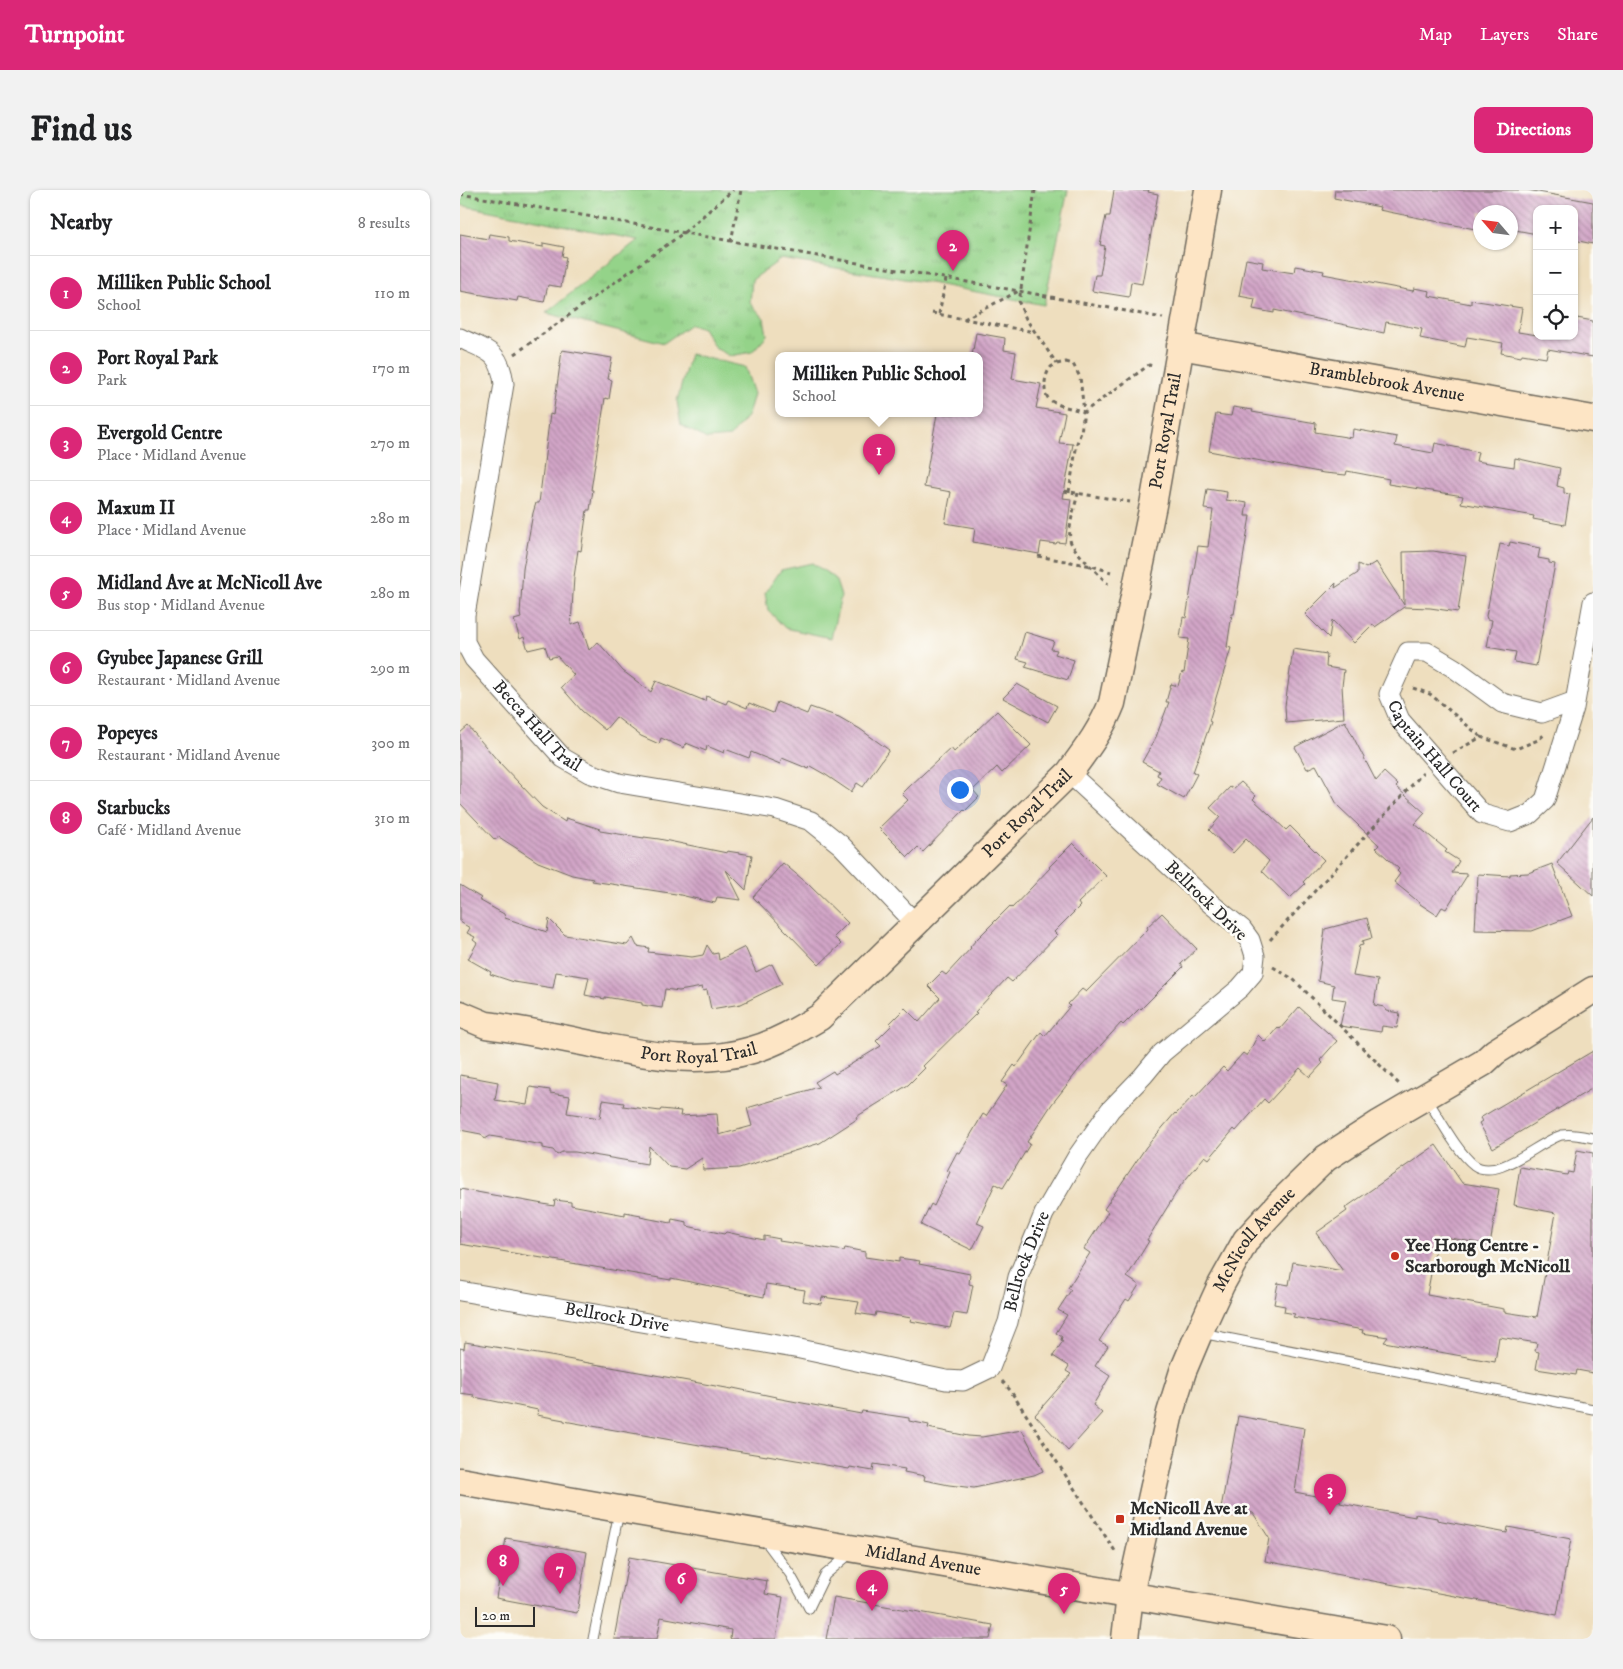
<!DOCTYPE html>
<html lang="en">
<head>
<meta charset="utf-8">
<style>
	:root { --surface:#fff; --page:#f2f2f2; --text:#202124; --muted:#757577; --line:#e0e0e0; --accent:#db2777 }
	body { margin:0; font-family:"IM FELL DW Pica",serif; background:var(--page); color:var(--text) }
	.controls { position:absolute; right:15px; top:15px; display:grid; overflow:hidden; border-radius:10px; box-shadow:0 1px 4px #0004 }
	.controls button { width:45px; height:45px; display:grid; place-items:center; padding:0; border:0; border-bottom:1px solid var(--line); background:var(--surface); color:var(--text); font:25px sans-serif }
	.compass { position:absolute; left:1013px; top:15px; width:45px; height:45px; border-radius:50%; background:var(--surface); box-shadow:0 1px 4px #0004; rotate:298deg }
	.scale { position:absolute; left:15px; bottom:12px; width:60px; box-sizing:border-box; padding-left:5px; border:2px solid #2b2b2b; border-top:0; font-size:14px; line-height:18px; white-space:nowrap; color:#2b2b2b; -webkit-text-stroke:4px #fdfcf7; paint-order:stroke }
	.you { position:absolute; left:499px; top:599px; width:18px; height:18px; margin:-12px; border:4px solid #fff; border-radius:50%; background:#1a73e8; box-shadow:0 0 0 8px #1a73e833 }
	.badge { display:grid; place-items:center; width:32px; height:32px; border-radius:50%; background:var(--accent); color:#fff; font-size:16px; font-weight:700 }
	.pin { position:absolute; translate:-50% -41px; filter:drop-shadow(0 1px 2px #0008) }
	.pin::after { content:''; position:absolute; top:26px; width:18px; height:15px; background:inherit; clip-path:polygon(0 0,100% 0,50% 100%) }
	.popup { position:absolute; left:315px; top:162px; width:208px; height:65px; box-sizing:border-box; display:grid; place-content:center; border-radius:10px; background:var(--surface); filter:drop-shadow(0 1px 4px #0005); font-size:16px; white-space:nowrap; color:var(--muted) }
	.popup b { font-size:19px; color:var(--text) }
	.popup::after { content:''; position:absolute; left:50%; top:100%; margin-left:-10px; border:10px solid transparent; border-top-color:var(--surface) }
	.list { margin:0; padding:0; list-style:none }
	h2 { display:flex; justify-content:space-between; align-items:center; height:65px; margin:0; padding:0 20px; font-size:21px }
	h2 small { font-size:16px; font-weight:400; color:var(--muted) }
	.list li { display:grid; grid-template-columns:32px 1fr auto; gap:15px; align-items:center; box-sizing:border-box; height:75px; padding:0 20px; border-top:1px solid var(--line) }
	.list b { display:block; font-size:19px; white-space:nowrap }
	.list p { margin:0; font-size:16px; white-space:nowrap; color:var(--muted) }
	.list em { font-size:16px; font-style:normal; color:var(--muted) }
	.icon { flex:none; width:28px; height:28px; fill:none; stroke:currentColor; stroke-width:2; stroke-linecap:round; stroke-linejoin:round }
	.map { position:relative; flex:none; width:1133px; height:1449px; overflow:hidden; border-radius:10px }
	header { display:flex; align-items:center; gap:30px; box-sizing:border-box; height:70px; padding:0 25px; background:var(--accent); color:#fff }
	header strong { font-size:24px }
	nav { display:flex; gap:28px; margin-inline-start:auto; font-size:18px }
	.intro { display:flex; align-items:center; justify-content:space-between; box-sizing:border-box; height:120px; padding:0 30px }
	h1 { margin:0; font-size:35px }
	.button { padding:12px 22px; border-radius:10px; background:var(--accent); color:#fff; font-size:18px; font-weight:700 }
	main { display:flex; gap:30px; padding:0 30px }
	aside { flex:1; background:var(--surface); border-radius:10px; box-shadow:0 1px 4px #0004 }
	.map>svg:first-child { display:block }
</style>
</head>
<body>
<header>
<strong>Turnpoint</strong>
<nav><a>Map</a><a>Layers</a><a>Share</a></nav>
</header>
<div class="intro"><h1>Find us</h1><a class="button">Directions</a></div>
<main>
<aside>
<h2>Nearby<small>8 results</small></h2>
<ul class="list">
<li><span class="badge">1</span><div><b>Milliken Public School</b><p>School</p></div><em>110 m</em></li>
<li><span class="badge">2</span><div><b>Port Royal Park</b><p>Park</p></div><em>170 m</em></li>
<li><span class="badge">3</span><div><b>Evergold Centre</b><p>Place · Midland Avenue</p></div><em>270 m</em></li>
<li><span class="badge">4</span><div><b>Maxum II</b><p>Place · Midland Avenue</p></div><em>280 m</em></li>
<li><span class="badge">5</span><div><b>Midland Ave at McNicoll Ave</b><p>Bus stop · Midland Avenue</p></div><em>280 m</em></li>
<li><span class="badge">6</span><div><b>Gyubee Japanese Grill</b><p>Restaurant · Midland Avenue</p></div><em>290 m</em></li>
<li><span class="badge">7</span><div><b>Popeyes</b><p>Restaurant · Midland Avenue</p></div><em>300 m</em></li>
<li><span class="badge">8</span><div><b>Starbucks</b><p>Café · Midland Avenue</p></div><em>310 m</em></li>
</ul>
</aside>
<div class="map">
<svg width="1133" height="1449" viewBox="0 0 1133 1449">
	<defs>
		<pattern id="park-tufts" width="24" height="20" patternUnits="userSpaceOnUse" patternTransform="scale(1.25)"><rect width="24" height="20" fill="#94d389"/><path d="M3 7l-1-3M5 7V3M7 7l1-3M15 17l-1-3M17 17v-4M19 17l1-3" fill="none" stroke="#80b576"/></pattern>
		<pattern id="building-back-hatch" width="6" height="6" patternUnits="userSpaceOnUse" patternTransform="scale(1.25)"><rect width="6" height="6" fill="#d2a5c7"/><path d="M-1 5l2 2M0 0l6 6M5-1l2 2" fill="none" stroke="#ab87a2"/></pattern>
	</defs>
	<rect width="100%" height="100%" fill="#fdfcf7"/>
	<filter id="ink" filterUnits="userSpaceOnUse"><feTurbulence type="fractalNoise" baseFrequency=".02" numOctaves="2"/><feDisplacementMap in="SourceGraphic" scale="10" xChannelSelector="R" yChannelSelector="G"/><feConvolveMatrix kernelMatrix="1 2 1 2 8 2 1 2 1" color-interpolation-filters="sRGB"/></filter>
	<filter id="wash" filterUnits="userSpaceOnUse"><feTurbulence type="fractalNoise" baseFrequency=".0096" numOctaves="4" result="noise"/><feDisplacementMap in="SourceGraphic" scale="20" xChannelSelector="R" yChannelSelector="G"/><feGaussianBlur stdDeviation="1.12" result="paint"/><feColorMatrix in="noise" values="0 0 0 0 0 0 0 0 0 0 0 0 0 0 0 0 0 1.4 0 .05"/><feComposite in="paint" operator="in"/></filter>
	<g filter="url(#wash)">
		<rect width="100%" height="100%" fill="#eedebe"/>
		<g fill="#94d389" stroke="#607f5a">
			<path d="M230 164 285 177 294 204 288 225 270 247 247 249 221 235 217 211Z"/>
			<path d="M352 373 375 388 381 406 371 448 325 438 308 420 305 403 321 380Z"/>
		</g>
		<path fill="url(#park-tufts)" stroke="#607f5a" d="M0 0H608L584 115 470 93 321 69 292 90 290 113 304 128 307 145 292 162 270 166 255 158 243 138 231 134 204 153 86 123 178 50 0 15Z"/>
		<g id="blocks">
			<g fill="url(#building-back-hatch)">
				<path d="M654 0H689L688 2 698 4 682 94 671 92 669 107 632 101 635 85H640L645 56 640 55 646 26H650Z"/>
				<path d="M875 0H1067L1133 12V54L1114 50V19H1077V44L1050 39V22H1020V40L919 20 920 17 874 8Z"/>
				<path d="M0 44 28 49 29 44 49 47V51L83 57V53L104 57 102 66 106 67 101 97 88 95 84 112 58 107 57 111 0 101Z"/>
				<path d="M786 69 803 72 802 78 834 83 835 76 864 81 863 84 953 101 954 98 970 101 969 106 1011 114V110L1062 118 1058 142 1077 145V146H1114L1117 128 1133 131V167L1088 159 1086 168 1062 164 1061 167 1041 163 1043 153 1007 147 1005 157 960 148 962 139 926 132 924 143 814 120V123L793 119 795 109 779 106Z"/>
				<path d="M516 143 545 148 544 160 556 162 552 189 581 194 576 218 605 223 599 253 613 254 603 308 611 309 605 353 597 352 596 354 581 352 579 364 513 352 515 338 485 333 491 302 464 297 477 224H519V166H512Z"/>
				<path d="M102 160 152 168 148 189 152 190 149 209 145 208 131 300H133L130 320H127L121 361 118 360 114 387 111 435 120 432 129 460 138 452 163 481 191 502 196 491 245 511 246 506 266 514 268 510 287 518 289 513 313 523 317 512 347 524 350 517 379 527 400 539 429 560 403 597 397 593 391 602 366 585 350 576 349 579 322 568 320 574 291 562 289 568 265 559 264 563 247 556 246 561 226 553 224 558 201 548 199 554 181 546 156 527 145 540 122 521 101 497 114 485 97 466 89 468 85 456 68 460 64 447 60 449 54 430 61 428 60 424 63 379 73 323 76 313H79L90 224 93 225Z"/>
				<path d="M773 217 793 220 792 222 856 233 855 242 892 248 893 239 937 247 935 256 973 263 975 253 1018 262 1016 271 1054 277 1055 268 1100 278 1097 296 1104 298V303L1110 304 1105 335 1073 329 1074 326 1001 313 1003 306 928 294 929 289 887 281 886 285 864 283 749 261 756 224 771 226Z"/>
				<path d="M747 299 767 302 766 310 787 313 785 326H790L774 424H772L767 457 771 458 749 531 751 532 733 582 737 584 724 609 697 594 701 587 697 585 699 581 682 572 696 547 709 512H706L711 494 718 496 722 482 724 483 729 449 720 448 723 427 726 428 738 356 748 357 753 320 744 319Z"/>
				<path d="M1050 352 1080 358 1078 368 1089 370V373L1095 374 1076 476 1054 472 1056 462 1027 457 1032 430 1027 429 1026 426 1040 354 1049 356Z"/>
				<path d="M973 361 1006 366 998 422 970 418 944 417 915 437 913 434 894 453 872 430 869 448 845 424 876 393 875 398 898 383V374L906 378 916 372 944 415 943 362Z"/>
				<path d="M565 442 594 451 591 459 597 460 595 464 614 470 608 490 565 477 568 472 557 469Z"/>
				<path d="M833 459 867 464 866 477 884 480 882 496 884 528 826 533 825 516Z"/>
				<path d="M557 494 597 516 588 532 543 508Z"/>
				<path d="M537 521 571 555 542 583 537 577 513 600 519 607 505 621 504 620 463 662 458 657 448 667 419 638 448 610 442 604 450 596 491 558 494 562Z"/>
				<path d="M885 531 916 591 924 582 938 595 936 597 965 623 955 634 987 660 985 662 999 671 992 683 1008 684 986 719 982 717 977 725 960 714V713L934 692 940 684 937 681 939 679 916 658 919 655 878 616 856 575 847 579 835 557Z"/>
				<path d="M8 536 38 571 82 617 105 632 106 628 140 639V641L184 648V647L199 649 267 663V661L292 665 286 700 266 680 281 710 257 707 255 713 216 704 132 691 133 689 112 685 78 672 39 647 35 650 0 613V543Z"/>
				<path d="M781 592 796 606 793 609 826 640 830 636 864 670 843 692 845 694 830 708 802 681 809 671 786 649 773 663 749 640 760 627 750 618 770 597 773 599Z"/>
				<path d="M1133 627V706L1097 673Z"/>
				<path d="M613 653 646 686 618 713 620 716 594 742 597 745 552 792 547 788 515 822 517 823 463 876 465 878 448 895 396 927 397 929 360 953 279 978 243 980 242 968 225 979 209 977 189 956 187 974 115 962H102L97 965 93 960 83 958V955L30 946 25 949 21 944 0 940V885L38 892 35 910 67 915 70 897 90 900V903L110 906 107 923 140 928 143 910 164 913 163 916 200 921 201 919 221 921 220 926 257 924 259 945 292 936 287 918 359 897 355 892 373 881 375 884 421 856 416 851 432 835 430 833 445 818 459 832 480 808 468 796 482 782 486 785 511 758 510 757 516 750 550 716 552 718 590 678 589 677Z"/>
				<path d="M323 673 348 694 388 733 374 747 381 754 359 775 293 707Z"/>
				<path d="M1092 674 1112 726 1072 741 1015 740 1018 684 1050 686V684L1068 683Z"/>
				<path d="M0 695 21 708 19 710 44 724 45 728 87 742 89 729 105 745 167 755 173 748 177 756 189 758 188 762 232 767 243 765 247 755 253 764 258 763 259 770 285 757 296 782 312 774 322 794 281 814 251 819 247 800 243 801 242 797 219 801 205 799 202 818 182 815V813L145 807V809L125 805 129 787 96 782 93 798 54 792 30 784 31 782 8 769 17 753 13 750 15 747 7 743 10 738 0 732Z"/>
				<path d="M702 723 737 759 721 774 723 777 681 819 680 818 663 835 661 833 621 877 592 914 567 952 570 954 543 998 535 994 517 1033 524 1036 512 1060 461 1035 471 1014 474 1016 490 982 487 981 497 962 500 963 523 924 526 926 535 913 547 895 542 892 554 875 556 877 581 842 585 846 610 816 608 814 622 799 626 802 688 739 687 737Z"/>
				<path d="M907 728 912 748 902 751 903 755 899 756 893 786 918 790 914 815 924 817 927 821 940 823 937 838 922 836 921 842 880 836 886 810 872 808 874 795 858 791 865 739Z"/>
				<path d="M839 817 877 851 860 870 863 873 850 887 840 878 808 913 804 909 776 941 774 939 749 969 745 966 721 995 687 1050 689 1051 667 1087 679 1095 669 1111 666 1109 639 1151 648 1156 635 1176 650 1186 633 1215 642 1223 608 1261 575 1225 611 1184 606 1181 609 1176 593 1166 603 1151 601 1150 602 1147 596 1143 607 1125 598 1120 611 1100 608 1098 630 1063 624 1059 648 1022 644 1019 686 957 715 923 716 924 733 906 735 907 763 877 767 881 783 863 787 866 798 845 805 852 818 837 820 839Z"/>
				<path d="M1133 861V898L1033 958 1019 933 1022 931 1020 928Z"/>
				<path d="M976 955 1002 993 1039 999 1030 1055 978 1046 967 1105 1044 1119V1122L1077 1127 1096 1023 1054 1015 1060 977 1107 985 1108 982 1113 983 1117 960 1133 963V1183L1117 1180 1116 1185 1076 1179 1079 1162 1075 1161 1077 1153 1039 1147 1035 1172 924 1152 928 1147 902 1143 903 1140 833 1127 835 1124 824 1122 825 1116 814 1114 818 1093 829 1095 833 1072 883 1081 856 1043 887 1021 885 1018Z"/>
				<path d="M0 999 94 1016 95 1010 111 1012V1015L165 1025V1022L181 1025 180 1027 211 1033 212 1029 227 1032V1036L264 1044 266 1042 304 1050V1046L320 1049 319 1051 384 1061 385 1058 405 1062V1067L439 1072V1068L460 1071 459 1074 510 1084 509 1094 513 1095 507 1125 494 1123 490 1138 450 1131 451 1128 416 1122 415 1126 396 1123 399 1112 362 1107 361 1114 343 1111 345 1100 306 1094 304 1107 211 1088V1090L0 1054Z"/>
				<path d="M5 1152 96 1167 272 1199 273 1198 316 1207V1208L401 1224 402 1221 449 1228V1231L469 1235 468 1238 508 1246 522 1247 562 1240 583 1281 574 1285 514 1298 489 1295 464 1290 465 1286 444 1282 445 1279 414 1274 413 1281 390 1277 389 1279 307 1265V1266L251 1257 104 1231V1230L77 1225 78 1220 14 1207V1205L0 1203V1158L4 1159Z"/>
				<path d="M778 1226 844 1238 835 1302 881 1311 880 1313 955 1327V1324L977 1328V1330L1047 1343 1048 1337 1111 1349 1097 1425 805 1371 809 1348 793 1323 761 1318Z"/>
				<path d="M46 1348 127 1362 117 1423 36 1408Z"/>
				<path d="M169 1367 307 1391 305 1404 323 1407 316 1449H270L271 1440 201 1427 197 1449H154Z"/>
				<path d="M374 1407 533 1435 530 1449H366Z"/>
			</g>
		</g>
	</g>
	<g filter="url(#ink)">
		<use href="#blocks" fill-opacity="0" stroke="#6f6a5e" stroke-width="1"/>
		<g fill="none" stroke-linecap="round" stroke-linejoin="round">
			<defs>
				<g id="lane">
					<path d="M967 909C979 927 997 962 1014 975 1038 992 1079 951 1102 945 1112 943 1123 946 1133 948"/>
					<path d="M741 1143 1133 1219"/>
					<path d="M304 1349 330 1384 349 1418"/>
					<path d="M349 1418 365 1385 391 1363"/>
					<path d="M133 1449 159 1322"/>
				</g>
				<g id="street">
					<path id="s1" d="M0 148C27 161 40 160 44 194L5 425V452L14 469 103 568 129 583 159 593 315 619 351 631 381 655 455 733"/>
					<path id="s2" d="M1115 511 1082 523 1042 513 994 478 967 462H948L929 504 940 530 1022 624 1050 632 1070 624 1085 610 1114 518 1133 412"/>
					<path id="s3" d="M0 1101 340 1159 486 1190 503 1191 530 1178 548 1132 558 1087 584 1024 617 967 650 920 683 886 702 863 780 798 793 783 795 766 790 750 782 739 751 714 609 583"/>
				</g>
				<g id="secondary">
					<path id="s4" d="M720 156 1133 229"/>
					<path id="s5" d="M0 824 26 835C66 840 106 849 146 857 195 866 242 875 292 860 316 853 338 840 360 827L609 583C626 560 642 539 652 513L693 315 748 0"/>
					<path id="s6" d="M0 1291 159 1319 927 1449"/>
					<path id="s7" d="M665 1449 670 1405 710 1223 723 1181 739 1143 761 1095 786 1050 821 1012 866 968 920 933 1023 873 1035 862 1133 800"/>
				</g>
			</defs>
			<use href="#lane" stroke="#6f6a5e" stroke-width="11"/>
			<use href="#street" stroke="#6f6a5e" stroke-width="21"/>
			<use href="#secondary" stroke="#6f6a5e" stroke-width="29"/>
			<g stroke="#6f6a5e" stroke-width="3" stroke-dasharray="4 4" stroke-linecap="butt">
				<path d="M575 0 559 113 566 129 597 174"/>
				<path d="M0 4 559 101 703 128"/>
				<path d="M271 52 281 0"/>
				<path d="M472 123 574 142"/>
				<path d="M479 124 486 89"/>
				<path d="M504 129 559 101"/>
				<path d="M55 164 222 44 273 0"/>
				<path d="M606 172 613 174 620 187 624 222C614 218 599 217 590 210 582 204 584 184 591 177 595 174 601 173 606 172Z"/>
				<path d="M604 301 670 312"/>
				<path d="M609 302 617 253 621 242 624 222 689 175 694 176"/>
				<path d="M618 303C615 317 608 335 610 350 612 360 640 385 648 394"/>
				<path d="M578 366 632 376 651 382"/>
				<path d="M953 498 970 504 1021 547"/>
				<path d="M993 563 1021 547 1056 559 1078 550 1086 543"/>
				<path d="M810 750 963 583"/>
				<path d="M813 777 833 789 940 895"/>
				<path d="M542 1191 550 1200 655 1361"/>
			</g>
			<use href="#lane" stroke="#fff" stroke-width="9"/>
			<use href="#street" stroke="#fff" stroke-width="19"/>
			<use href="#secondary" stroke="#fde5c5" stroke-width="26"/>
		</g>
	</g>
	<g fill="#c8321e" stroke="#fdfcf7" stroke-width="2">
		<circle cx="935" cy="1066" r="5"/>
		<rect x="655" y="1324" width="10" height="10" rx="2.5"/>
	</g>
	<g text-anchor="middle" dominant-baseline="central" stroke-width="5" stroke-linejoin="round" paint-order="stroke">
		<g font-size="18" fill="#2b2b2b" stroke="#fdfcf7">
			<text stroke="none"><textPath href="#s4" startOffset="210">Bramblebrook Avenue</textPath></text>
			<text stroke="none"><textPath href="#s5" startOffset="1082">Port Royal Trail</textPath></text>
			<text stroke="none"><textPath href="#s1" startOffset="442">Becca Hall Trail</textPath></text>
			<text stroke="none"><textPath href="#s2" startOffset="310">Captain Hall Court</textPath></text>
			<text stroke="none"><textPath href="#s5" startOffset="664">Port Royal Trail</textPath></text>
			<text transform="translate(746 711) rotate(44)">Bellrock Drive</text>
			<text stroke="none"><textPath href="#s5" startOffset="244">Port Royal Trail</textPath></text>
			<text stroke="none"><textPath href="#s7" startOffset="425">McNicoll Avenue</textPath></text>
			<text stroke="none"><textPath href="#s3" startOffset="654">Bellrock Drive</textPath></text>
			<text stroke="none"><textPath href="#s3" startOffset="159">Bellrock Drive</textPath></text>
			<text stroke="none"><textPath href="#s6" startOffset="470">Midland Avenue</textPath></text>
		</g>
		<g font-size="18" font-weight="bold" fill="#2b2b2b" stroke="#fdfcf7" text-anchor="start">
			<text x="945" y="1056">Yee Hong Centre -<tspan x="945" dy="21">Scarborough McNicoll</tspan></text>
			<text x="670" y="1319">McNicoll Ave at<tspan x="670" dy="21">Midland Avenue</tspan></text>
		</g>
	</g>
</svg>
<div class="controls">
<button>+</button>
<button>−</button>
<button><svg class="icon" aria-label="locate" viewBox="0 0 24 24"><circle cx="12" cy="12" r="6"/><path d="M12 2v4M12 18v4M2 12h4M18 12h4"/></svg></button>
</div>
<svg class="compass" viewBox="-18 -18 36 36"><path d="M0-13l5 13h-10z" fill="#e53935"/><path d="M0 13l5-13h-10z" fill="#757577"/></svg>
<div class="scale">20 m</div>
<div class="you"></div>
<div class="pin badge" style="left:419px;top:285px">1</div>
<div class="popup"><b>Milliken Public School</b>School</div>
<div class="pin badge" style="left:493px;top:81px">2</div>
<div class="pin badge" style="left:870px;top:1325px">3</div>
<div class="pin badge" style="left:412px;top:1421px">4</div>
<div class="pin badge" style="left:604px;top:1424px">5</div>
<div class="pin badge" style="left:221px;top:1414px">6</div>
<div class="pin badge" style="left:100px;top:1404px">7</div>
<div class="pin badge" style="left:43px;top:1396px">8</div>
</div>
</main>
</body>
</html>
